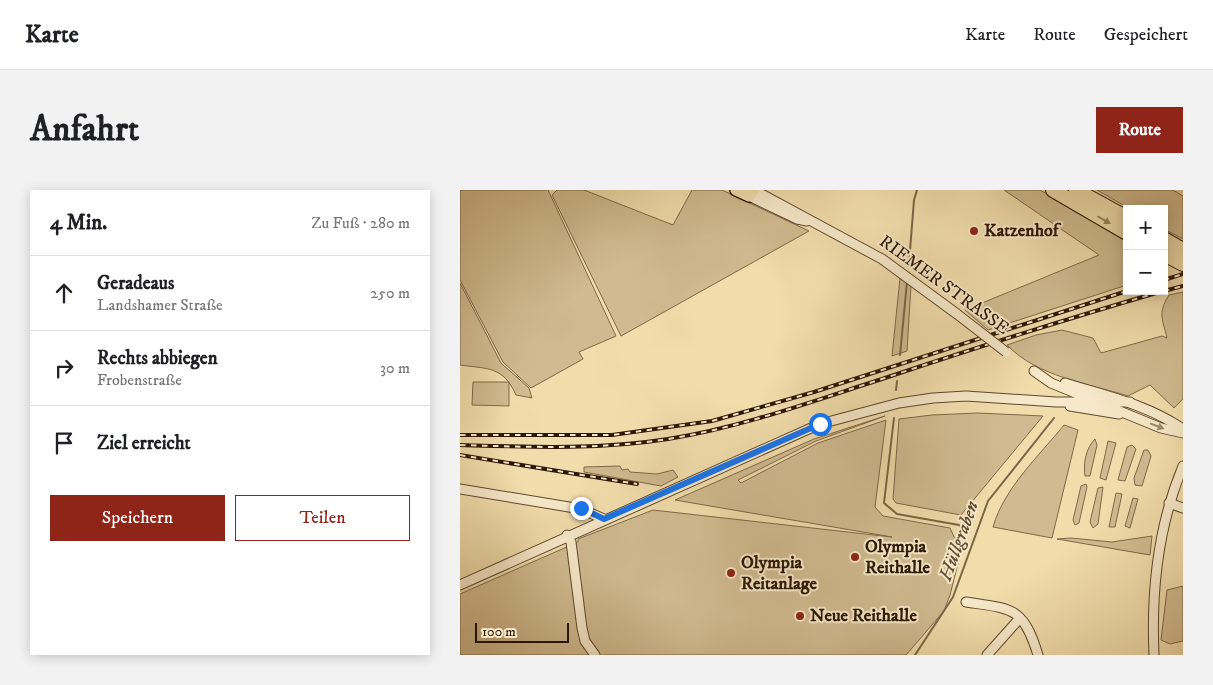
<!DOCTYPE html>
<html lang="de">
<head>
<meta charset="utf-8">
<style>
	:root { --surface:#fff; --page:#f2f2f2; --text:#202124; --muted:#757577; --line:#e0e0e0; --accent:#8f2418 }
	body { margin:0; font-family:"IM FELL DW Pica",serif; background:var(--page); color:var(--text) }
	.controls { position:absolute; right:15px; top:15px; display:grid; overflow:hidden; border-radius:0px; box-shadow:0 2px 12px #0003 }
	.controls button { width:45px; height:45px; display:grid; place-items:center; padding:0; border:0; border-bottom:1px solid var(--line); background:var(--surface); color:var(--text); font:25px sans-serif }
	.scale { position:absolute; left:15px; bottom:12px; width:94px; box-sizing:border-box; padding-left:5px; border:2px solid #2c1604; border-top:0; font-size:14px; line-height:18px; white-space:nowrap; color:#2c1604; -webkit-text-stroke:4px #f6e8c8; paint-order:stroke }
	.stop { position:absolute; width:15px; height:15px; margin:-11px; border:4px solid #1a73e8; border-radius:50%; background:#fff }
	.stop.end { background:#1a73e8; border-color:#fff; box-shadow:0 1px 5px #0008 }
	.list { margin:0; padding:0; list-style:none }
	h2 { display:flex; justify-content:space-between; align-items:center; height:65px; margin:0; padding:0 20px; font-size:21px }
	h2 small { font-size:16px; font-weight:400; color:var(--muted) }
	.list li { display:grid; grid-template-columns:32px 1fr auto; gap:15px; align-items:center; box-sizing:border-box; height:75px; padding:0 20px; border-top:1px solid var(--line) }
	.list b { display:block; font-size:19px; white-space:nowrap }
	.list p { margin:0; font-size:16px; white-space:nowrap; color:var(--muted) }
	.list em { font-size:16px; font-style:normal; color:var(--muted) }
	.actions { display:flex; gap:10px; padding:15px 20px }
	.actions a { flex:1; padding:11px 0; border:1px solid var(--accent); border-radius:0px; text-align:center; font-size:18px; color:var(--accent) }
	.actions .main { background:var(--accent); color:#fff }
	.icon { flex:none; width:28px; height:28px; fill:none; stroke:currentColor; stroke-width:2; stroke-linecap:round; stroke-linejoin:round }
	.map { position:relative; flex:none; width:723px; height:465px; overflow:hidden; border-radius:0px }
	header { display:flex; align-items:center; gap:30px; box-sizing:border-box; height:70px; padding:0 25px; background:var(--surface); border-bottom:1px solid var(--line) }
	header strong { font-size:24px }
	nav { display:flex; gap:28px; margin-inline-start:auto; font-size:18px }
	.intro { display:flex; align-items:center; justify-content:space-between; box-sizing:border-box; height:120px; padding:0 30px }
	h1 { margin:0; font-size:35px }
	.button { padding:12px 22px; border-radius:0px; background:var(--accent); color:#fff; font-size:18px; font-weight:700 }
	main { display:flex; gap:30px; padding:0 30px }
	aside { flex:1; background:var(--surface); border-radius:0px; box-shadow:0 2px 12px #0003 }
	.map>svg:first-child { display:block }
</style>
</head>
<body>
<header>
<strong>Karte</strong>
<nav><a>Karte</a><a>Route</a><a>Gespeichert</a></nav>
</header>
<div class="intro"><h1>Anfahrt</h1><a class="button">Route</a></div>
<main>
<aside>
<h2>4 Min.<small>Zu Fuß · 280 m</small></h2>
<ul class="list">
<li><svg class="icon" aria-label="ahead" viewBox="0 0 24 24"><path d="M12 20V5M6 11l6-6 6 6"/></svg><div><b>Geradeaus</b><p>Landshamer Straße</p></div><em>250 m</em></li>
<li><svg class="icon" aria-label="right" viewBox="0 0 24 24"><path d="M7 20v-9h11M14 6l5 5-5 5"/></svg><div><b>Rechts abbiegen</b><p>Frobenstraße</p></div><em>30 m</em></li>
<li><svg class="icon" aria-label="arrive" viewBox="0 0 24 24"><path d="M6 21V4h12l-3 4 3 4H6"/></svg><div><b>Ziel erreicht</b></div></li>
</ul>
<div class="actions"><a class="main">Speichern</a><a>Teilen</a></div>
</aside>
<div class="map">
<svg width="723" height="465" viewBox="0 0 723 465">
	<rect width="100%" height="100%" fill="#f1dcab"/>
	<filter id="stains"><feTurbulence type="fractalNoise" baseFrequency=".004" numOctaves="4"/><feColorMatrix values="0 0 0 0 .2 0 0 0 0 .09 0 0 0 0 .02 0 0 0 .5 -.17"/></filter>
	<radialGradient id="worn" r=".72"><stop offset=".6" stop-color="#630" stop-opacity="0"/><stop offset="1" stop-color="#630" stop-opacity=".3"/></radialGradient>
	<g fill="#d0ba8f" stroke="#7e684a">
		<path d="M0 0H88L156 146 119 162 123 169 71 198 43 172 0 90Z"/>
		<path d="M97 0H124L213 35 232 0H262L349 41 161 146 92 5Z"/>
		<path d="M544 0H580L667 49V95L528 140 505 120 639 65Z"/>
		<path d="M637 0H713L723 6V49L704 39V19H670Z"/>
		<path d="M440 88 451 95 447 161 432 166Z"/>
		<path d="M0 93 41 173 69 198 72 208 56 205C43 176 28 179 0 175Z"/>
		<path d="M723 102V209L714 218 690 195 668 206C627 193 578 187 547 155L576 145 602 140 633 148 641 163 702 146 707 148C703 130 697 124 709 105Z"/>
		<path d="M13 192H49V216L12 215Z"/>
		<path d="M518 223 583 226 501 325 436 313 433 309 439 229 472 225Z"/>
		<path d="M425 226 356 251 278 290 281 293 358 253 426 230 415 317 423 326 490 338 501 362 490 405 484 421 446 465H0V404L118 352V349L193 320 432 347 215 310 354 249Z"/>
		<path d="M604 235 618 240 592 348 533 337C544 298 579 266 604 235Z"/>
		<path d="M635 249 637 255 630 286H625C623 273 626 258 635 249Z"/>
		<path d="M648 251 656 253 646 290 640 288Z"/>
		<path d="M672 255 676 259 665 291 658 290 667 257Z"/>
		<path d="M684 260H688L691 266 682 296 675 295 674 288Z"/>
		<path d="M160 276 162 280 168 279 170 282 197 284 213 280 218 287 201 296 124 282V277Z"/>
		<path d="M626 294 627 297 619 333 615 335 613 330 621 296Z"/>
		<path d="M643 297 638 334 633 338 630 332 638 298Z"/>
		<path d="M656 303 662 304 655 337H649Z"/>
		<path d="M673 308 678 309 670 338 665 336Z"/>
		<path d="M692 346 690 365 597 349 611 348 652 352Z"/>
		<path d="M723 396V451L710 454 701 450 707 400Z"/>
	</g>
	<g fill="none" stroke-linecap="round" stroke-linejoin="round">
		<g stroke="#7a6546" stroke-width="2">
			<path d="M449 73 454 10 457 0"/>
			<path d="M440 165 447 92"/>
			<path d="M436 200 437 191"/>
			<path d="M434 228 424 313 437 324 499 335 505 340"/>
			<path d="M455 465 493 407 528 311 594 228"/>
		</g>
		<defs>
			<g id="minor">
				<path d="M294 0 422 69 497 124"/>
				<path d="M289 6 337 29 347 31"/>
				<path d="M574 181 591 193 701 238 723 243"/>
				<path d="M605 193C646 206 686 214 723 239"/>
				<path d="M610 216 659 224"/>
				<path d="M0 299 121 319 144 329"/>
				<path d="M709 313 723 318"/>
				<path d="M107 345 111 352 122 438 125 451 135 465"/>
				<path d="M0 395 360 234 439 213 473 208 506 206 596 212H670"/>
				<path d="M506 412C552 419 563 416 578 465"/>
				<path d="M527 465 560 428"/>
				<path d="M694 465C691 400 698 336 723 276"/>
			</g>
			<path id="major" d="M276 0 289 6 294 0"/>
			<g id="highway">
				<path d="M593 0 667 43"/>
				<path d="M616 0 667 28"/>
				<path d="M704 49 723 60"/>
				<path d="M704 64 723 74"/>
			</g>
		</defs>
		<use href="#minor" stroke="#5d482e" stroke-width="11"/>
		<use href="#major" stroke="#2c1604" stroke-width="14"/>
		<use href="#highway" stroke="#2c1604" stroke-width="16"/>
		<use href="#minor" stroke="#f6e8c8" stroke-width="9"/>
		<use href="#major" stroke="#f1dcab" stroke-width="11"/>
		<use href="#highway" stroke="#f1dcab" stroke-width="14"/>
		<defs>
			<g id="rail">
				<path d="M704 90 723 84"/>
				<path d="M704 101 723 96"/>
				<path d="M0 245H152L252 231 354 202 667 101"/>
				<path d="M0 255C69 257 139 260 208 249 283 237 353 211 425 188 518 157 610 128 703 101"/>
				<path d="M0 265 177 294"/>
			</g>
		</defs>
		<use href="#rail" stroke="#2c1604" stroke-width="4"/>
		<use href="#rail" stroke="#f6e8c8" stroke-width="2" stroke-dasharray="5.5" stroke-linecap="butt"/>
		<defs>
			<path id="minor-bridge" d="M497 124 546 162"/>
		</defs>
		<use href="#minor-bridge" stroke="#5d482e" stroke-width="11" stroke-linecap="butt"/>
		<use href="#minor-bridge" stroke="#f6e8c8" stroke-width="9"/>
	</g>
	<defs><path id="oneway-solid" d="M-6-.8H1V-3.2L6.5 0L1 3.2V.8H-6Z" transform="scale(1.25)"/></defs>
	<use fill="#988360" href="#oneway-solid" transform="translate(644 30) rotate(30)"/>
	<use fill="#9b8a70" href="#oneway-solid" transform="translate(697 236) rotate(21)"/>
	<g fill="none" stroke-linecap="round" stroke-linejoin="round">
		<path stroke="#1a73e8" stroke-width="6" d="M121 318 144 329 360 234"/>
	</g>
	<g fill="#8f2418" stroke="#f6e8c8" stroke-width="2">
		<circle cx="514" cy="41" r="5"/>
		<circle cx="395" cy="367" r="5"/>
		<circle cx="271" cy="383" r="5"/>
		<circle cx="340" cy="426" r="5"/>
	</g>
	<g text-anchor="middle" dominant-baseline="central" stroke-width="4" stroke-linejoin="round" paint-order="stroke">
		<g font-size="18" font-weight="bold" fill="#2c1604" stroke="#f6e8c8" text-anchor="start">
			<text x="524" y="41">Katzenhof</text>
			<text x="405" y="357">Olympia<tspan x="405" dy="21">Reithalle</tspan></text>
			<text x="281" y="373">Olympia<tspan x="281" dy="21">Reitanlage</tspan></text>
			<text x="350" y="426">Neue Reithalle</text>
		</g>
		<g font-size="18" fill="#2c1604" stroke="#f6e8c8">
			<text transform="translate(484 95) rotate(36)">RIEMER STRASSE</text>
		</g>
		<g font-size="19" font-style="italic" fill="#604a30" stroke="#f6e8c8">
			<text transform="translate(499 351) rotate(-70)">Hüllgraben</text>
		</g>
	</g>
	<rect width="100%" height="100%" filter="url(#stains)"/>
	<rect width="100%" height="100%" fill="url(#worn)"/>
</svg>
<div class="controls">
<button>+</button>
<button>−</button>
</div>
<div class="scale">100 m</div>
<div class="stop" style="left:360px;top:234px"></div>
<div class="stop end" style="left:121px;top:318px"></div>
</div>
</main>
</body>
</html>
